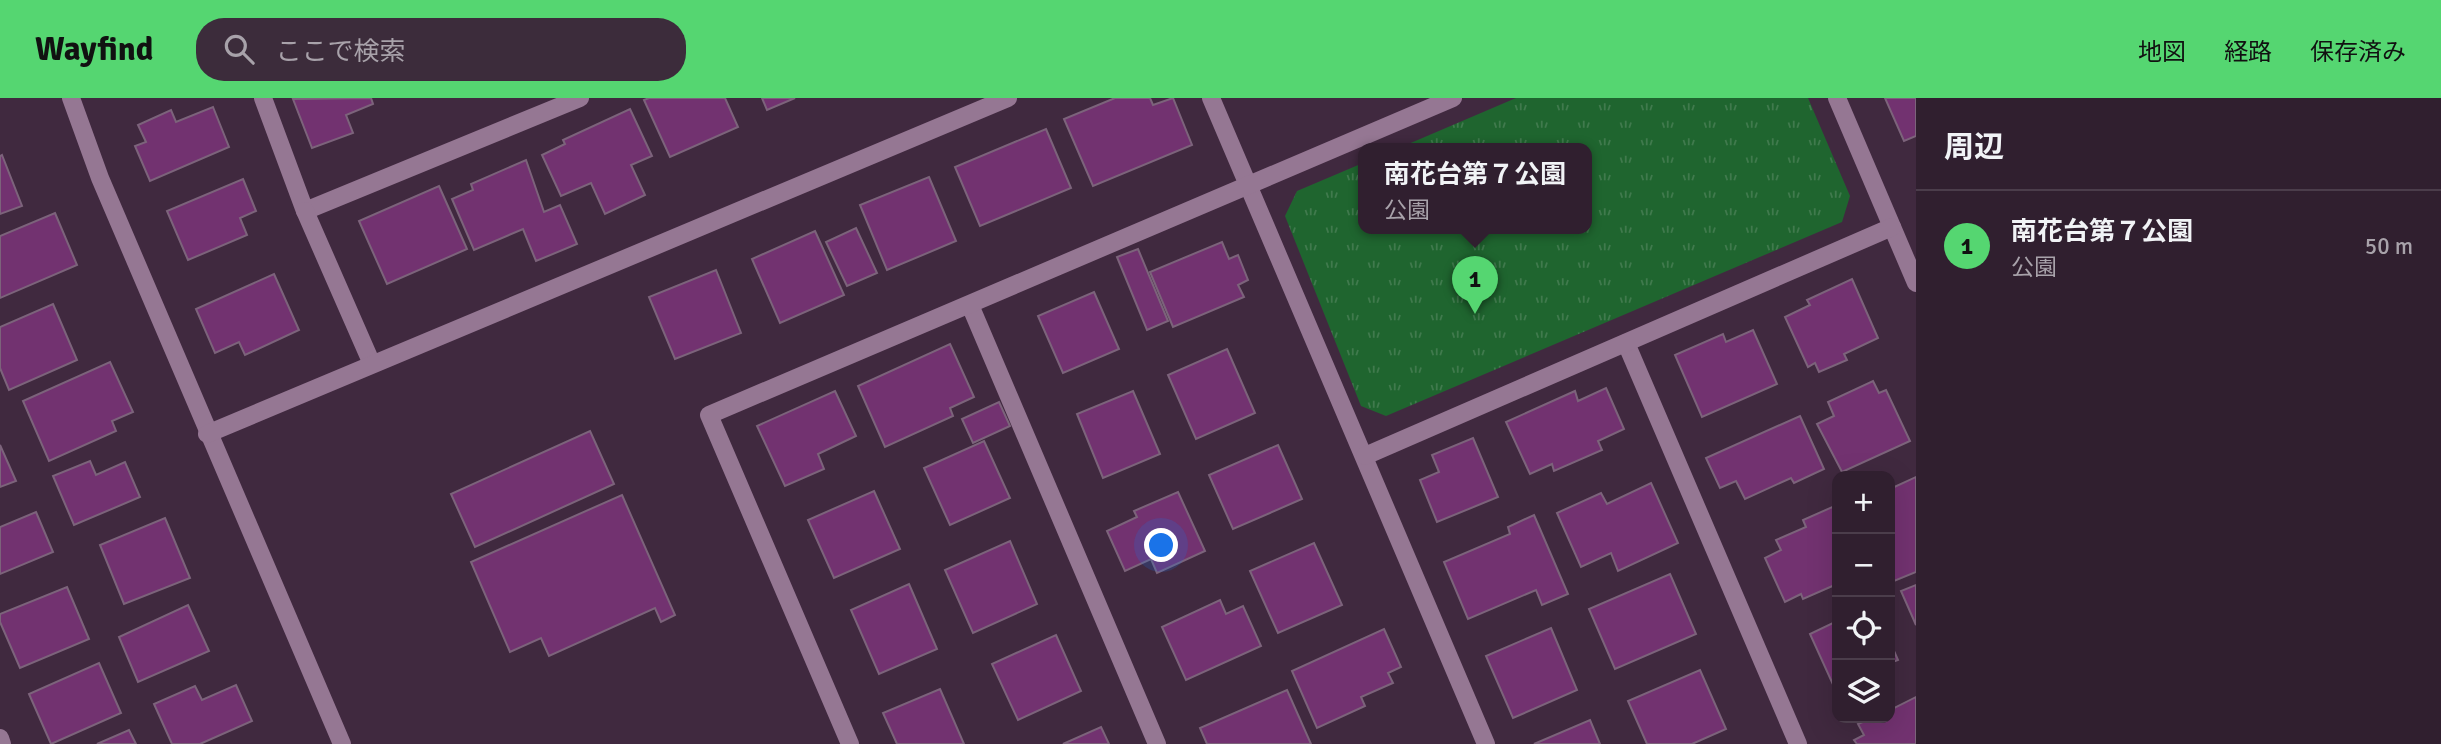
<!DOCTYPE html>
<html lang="ja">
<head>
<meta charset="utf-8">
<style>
	:root { --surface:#301f2f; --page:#3c2c3b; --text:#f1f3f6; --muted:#a8a2aa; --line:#4b3d4b; --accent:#55d671 }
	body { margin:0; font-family:Signika,"Noto Sans JP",sans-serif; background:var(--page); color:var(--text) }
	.controls { position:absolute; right:21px; bottom:21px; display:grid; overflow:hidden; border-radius:14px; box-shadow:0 7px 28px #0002 }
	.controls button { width:63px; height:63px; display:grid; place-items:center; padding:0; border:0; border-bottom:2px solid var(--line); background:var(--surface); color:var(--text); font:35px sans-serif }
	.you { position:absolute; left:1162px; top:448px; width:24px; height:24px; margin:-18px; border:5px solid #fff; border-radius:50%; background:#1a73e8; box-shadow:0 0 0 10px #1a73e833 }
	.badge { display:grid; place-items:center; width:46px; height:46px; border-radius:50%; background:var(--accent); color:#111; font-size:23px; font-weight:700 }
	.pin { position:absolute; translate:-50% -58px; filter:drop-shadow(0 2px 4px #0008) }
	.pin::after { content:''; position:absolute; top:37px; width:24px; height:21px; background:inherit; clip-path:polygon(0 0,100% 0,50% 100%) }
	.popup { position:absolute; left:1358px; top:45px; width:234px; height:91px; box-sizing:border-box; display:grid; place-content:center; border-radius:14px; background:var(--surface); filter:drop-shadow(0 2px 5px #0005); font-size:23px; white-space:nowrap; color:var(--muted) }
	.popup b { font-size:26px; color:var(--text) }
	.popup::after { content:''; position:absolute; left:50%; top:100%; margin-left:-14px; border:14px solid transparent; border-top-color:var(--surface) }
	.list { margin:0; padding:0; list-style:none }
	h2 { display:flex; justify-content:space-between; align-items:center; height:91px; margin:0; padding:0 28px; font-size:30px }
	h2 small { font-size:23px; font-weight:400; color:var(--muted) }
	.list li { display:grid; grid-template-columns:46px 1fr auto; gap:21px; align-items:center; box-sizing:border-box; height:112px; padding:0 28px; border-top:2px solid var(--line) }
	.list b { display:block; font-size:26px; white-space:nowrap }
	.list p { margin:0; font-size:23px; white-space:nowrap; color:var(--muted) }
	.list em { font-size:23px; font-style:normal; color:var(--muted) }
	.icon { flex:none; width:38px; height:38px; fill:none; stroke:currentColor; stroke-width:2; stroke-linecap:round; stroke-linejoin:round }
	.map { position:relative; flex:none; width:1916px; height:646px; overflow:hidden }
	header { display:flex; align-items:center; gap:42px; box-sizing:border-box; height:98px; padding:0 35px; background:var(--accent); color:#111 }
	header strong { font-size:33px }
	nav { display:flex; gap:38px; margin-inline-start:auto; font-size:24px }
	.search { width:490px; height:63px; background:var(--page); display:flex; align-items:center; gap:18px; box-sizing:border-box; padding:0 24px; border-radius:28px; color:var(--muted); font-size:26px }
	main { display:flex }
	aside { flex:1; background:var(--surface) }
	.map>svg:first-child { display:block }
</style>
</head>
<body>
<header>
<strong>Wayfind</strong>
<div class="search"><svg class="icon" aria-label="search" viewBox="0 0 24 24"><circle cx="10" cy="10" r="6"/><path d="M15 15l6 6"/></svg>ここで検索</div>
<nav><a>地図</a><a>経路</a><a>保存済み</a></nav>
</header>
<main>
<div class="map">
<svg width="1916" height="646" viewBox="0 0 1916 646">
	<defs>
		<pattern id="park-tufts" width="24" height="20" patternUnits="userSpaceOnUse" patternTransform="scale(1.75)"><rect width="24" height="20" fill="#1f652f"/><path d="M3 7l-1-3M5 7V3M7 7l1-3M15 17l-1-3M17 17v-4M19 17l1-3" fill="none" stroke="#407a4d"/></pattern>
	</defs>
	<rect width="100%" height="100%" fill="#40293f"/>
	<path fill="url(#park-tufts)" d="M1516 0H1808L1850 98 1842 124 1386 318 1361 308 1285 118 1297 93 1363 65V130H1587V50H1399Z"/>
	<g fill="#723270" stroke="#7c637b" stroke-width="2">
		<path d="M371 0 373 6 346 17 353 35 312 50 293 1Z"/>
		<path d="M649 0H725L738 29 670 59 644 2Z"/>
		<path d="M762 0H795L767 12Z"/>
		<path d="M1115 0H1150L1153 7 1173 0 1192 47 1093 88 1064 21Z"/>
		<path d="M1885 0H1916V38L1904 43Z"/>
		<path d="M213 9 229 49 150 83 135 48 146 44 138 27 171 12 176 24Z"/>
		<path d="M630 11 652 58 631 67 645 97 605 116 591 85 561 98 542 57 565 46 563 42Z"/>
		<path d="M1046 31 1071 90 980 128 955 69Z"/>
		<path d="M2 57 22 108 0 116V58Z"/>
		<path d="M526 62 544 114 560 107 577 146 536 163 523 131 474 152 452 101 473 92 471 86Z"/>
		<path d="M929 79 956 143 887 172 860 107Z"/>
		<path d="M243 81 256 113 240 120 247 137 188 162 167 113Z"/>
		<path d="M439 88 467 151 387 186 359 123Z"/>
		<path d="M55 115 77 167 0 200V138Z"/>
		<path d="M856 130 877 175 847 188 826 144Z"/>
		<path d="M815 133 844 197 780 225 752 161Z"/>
		<path d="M1222 144 1229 161 1238 157 1248 182 1238 187 1244 199 1173 229 1150 174Z"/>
		<path d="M1138 151 1168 223 1147 232 1117 159Z"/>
		<path d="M716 172 741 235 675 261 649 199Z"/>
		<path d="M274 176 299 232 245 257 239 244 215 255 196 211Z"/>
		<path d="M1852 181 1878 240 1844 256 1847 262 1819 274 1815 265 1808 269 1785 219 1810 207 1807 202Z"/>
		<path d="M1094 194 1119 251 1063 275 1038 218Z"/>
		<path d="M53 206 77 262 9 292 0 270V229Z"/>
		<path d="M1753 232 1777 286 1702 319 1675 257 1723 236 1726 244Z"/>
		<path d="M950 246 974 299 950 310 953 318 885 349 858 288Z"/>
		<path d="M1227 251 1255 315 1196 341 1168 277Z"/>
		<path d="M110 264 133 314 112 323 116 333 49 363 23 303Z"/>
		<path d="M1873 283 1879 295 1886 292 1910 343 1842 374 1817 326 1834 318 1828 304Z"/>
		<path d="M1606 290 1624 331 1598 343 1602 352 1554 373 1552 366 1530 376 1506 324 1575 293 1578 303Z"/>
		<path d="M835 293 856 338 818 356 824 371 785 388 757 328Z"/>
		<path d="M1133 293 1160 356 1103 380 1077 316Z"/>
		<path d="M999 304 1010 328 973 345 962 321Z"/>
		<path d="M1800 318 1824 371 1794 385 1791 380 1745 401 1736 383 1720 390 1706 360Z"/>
		<path d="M590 333 614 386 475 449 451 396Z"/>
		<path d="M1473 340 1498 399 1437 424 1420 382 1439 374 1432 357Z"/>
		<path d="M984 343 1010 400 950 427 924 370Z"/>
		<path d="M0 347 16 383 0 389Z"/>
		<path d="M1278 347 1302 401 1233 431 1209 377Z"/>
		<path d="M90 363 96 377 125 364 140 399 74 427 53 378Z"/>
		<path d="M1916 379V474L1894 483 1890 474V391Z"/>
		<path d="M1651 385 1678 445 1618 473 1611 455 1581 469 1557 415 1601 395 1607 406Z"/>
		<path d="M874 393 900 451 834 480 808 422Z"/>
		<path d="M1178 394 1205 453 1157 475 1151 461 1125 473 1107 433 1137 419 1134 413Z"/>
		<path d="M622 397 675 517 661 524 655 510 549 558 541 540 510 554 471 464Z"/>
		<path d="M1837 407V486L1803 501 1801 496 1785 504 1765 460 1781 452 1776 442 1806 429 1803 422Z"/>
		<path d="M36 414 53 454 0 476V429Z"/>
		<path d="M1534 417 1568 496 1542 507 1536 492 1468 521 1444 464 1510 436 1508 429Z"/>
		<path d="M165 420 190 480 124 506 100 447Z"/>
		<path d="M1010 443 1037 506 973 535 945 472Z"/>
		<path d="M1314 445 1342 507 1278 535 1250 473Z"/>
		<path d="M1670 476 1696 536 1615 571 1589 511Z"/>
		<path d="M909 486 937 551 879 576 851 512Z"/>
		<path d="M1916 487V527L1901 493Z"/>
		<path d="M67 489 89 541 20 570 0 524V516Z"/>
		<path d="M1220 502 1226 516 1243 508 1261 548 1186 582 1162 529Z"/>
		<path d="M188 507 209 553 138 584 119 539Z"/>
		<path d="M1837 523V590L1835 591 1810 536Z"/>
		<path d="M1551 530 1577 592 1513 620 1486 558Z"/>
		<path d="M1384 531 1401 569 1388 575 1393 585 1361 599 1365 608 1317 630 1292 573Z"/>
		<path d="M1056 537 1081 593 1018 622 992 566Z"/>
		<path d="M1890 544 1898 562 1890 565Z"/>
		<path d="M99 565 121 615 51 646 29 596Z"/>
		<path d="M1700 572 1726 631 1692 646H1647L1628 603Z"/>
		<path d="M236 587 252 623 200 646H172L154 606 195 588 202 602Z"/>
		<path d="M940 591 964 646H897L883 615Z"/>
		<path d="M1287 592 1311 646H1207L1200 630Z"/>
		<path d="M1916 599V646H1857L1854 642 1864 637 1858 626 1872 620H1890V612Z"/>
		<path d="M1590 622 1600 646H1534Z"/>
		<path d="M1101 629 1109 646H1063Z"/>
		<path d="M129 632 136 646H97Z"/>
	</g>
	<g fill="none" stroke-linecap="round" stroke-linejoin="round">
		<g stroke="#957793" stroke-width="18">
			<path d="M71 0 100 80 342 646"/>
			<path d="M263 0 305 113 580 0"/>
			<path d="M1211 0 1486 646"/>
			<path d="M1837 0 1916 185"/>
			<path d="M305 113 372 266"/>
			<path d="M970 207 1157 646"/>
			<path d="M1626 245 1798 646"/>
			<path d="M207 336 1008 0"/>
			<path d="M1365 358 1892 129"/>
			<path d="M0 640 2 646"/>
			<path d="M850 646 709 317 1453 0"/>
		</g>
	</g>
</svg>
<div class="controls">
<button>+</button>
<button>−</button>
<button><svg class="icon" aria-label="locate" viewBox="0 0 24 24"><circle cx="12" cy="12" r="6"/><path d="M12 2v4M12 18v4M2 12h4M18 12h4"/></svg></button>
<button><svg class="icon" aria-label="layers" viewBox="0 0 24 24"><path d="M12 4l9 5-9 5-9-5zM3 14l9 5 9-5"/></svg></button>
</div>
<div class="you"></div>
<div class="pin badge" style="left:1475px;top:216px">1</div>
<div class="popup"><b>南花台第７公園</b>公園</div>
</div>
<aside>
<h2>周辺<small></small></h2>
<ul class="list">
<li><span class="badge">1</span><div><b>南花台第７公園</b><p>公園</p></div><em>50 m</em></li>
</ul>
</aside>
</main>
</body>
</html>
